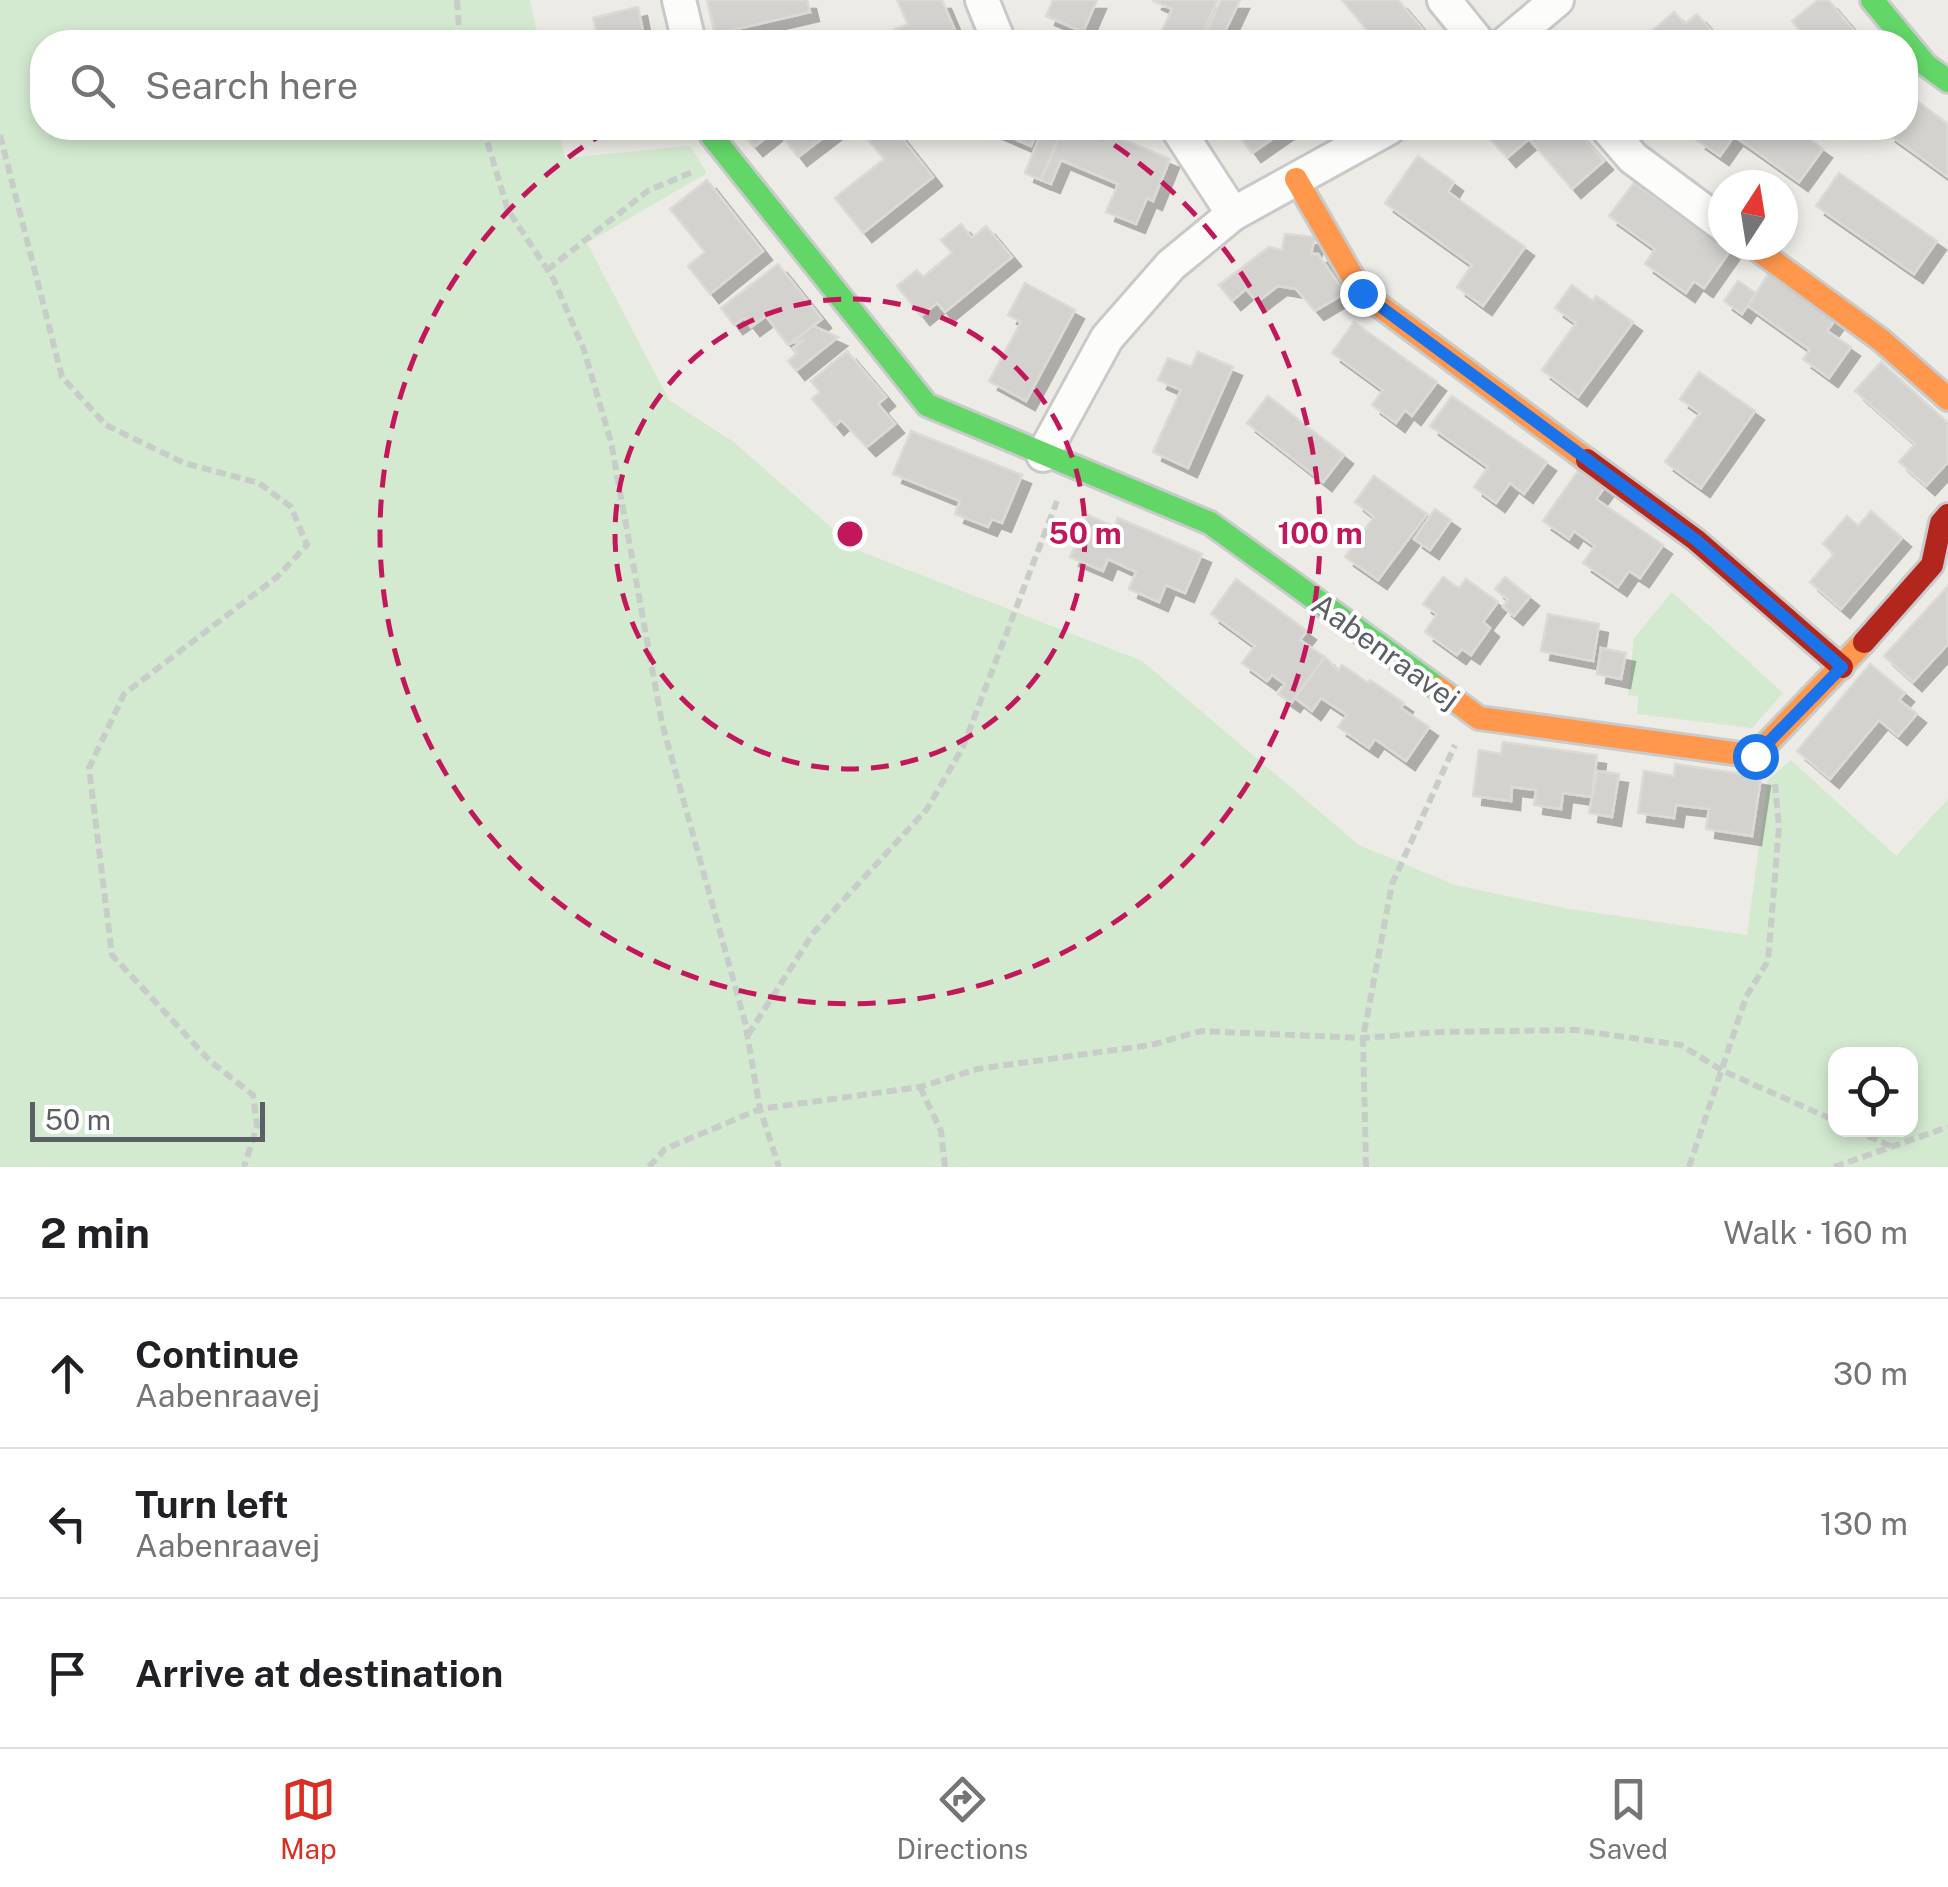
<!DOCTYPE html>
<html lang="en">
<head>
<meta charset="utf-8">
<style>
	:root { --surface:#fff; --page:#f2f2f2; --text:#202124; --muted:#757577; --line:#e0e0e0; --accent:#d93025 }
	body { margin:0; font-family:"Public Sans",sans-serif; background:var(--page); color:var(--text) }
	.controls { position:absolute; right:30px; bottom:30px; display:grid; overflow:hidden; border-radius:20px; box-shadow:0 5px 15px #0003 }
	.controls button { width:90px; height:90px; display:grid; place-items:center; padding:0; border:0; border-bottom:2px solid var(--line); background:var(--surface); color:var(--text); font:50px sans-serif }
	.compass { position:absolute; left:1708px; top:170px; width:90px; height:90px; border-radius:50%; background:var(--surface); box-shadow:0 5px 15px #0003; rotate:12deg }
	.scale { position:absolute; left:30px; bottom:25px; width:235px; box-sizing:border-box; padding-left:10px; border:5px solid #5b6065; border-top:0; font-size:28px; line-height:35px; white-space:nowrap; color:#5b6065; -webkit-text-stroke:8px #fff; paint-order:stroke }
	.stop { position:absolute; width:30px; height:30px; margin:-22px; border:8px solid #1a73e8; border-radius:50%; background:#fff }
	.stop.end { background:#1a73e8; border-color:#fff; box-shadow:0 2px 10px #0008 }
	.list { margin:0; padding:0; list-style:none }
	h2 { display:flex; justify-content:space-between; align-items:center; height:130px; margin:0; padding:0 40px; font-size:42px }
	h2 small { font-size:32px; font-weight:400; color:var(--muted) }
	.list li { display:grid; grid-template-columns:65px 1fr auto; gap:30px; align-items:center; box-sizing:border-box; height:150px; padding:0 40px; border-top:2px solid var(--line) }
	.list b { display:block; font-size:38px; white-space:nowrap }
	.list p { margin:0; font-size:32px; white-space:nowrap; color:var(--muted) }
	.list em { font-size:32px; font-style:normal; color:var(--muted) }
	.icon { flex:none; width:55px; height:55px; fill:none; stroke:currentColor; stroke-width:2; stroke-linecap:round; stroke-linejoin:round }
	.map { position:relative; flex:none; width:1948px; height:1167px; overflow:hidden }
	.search { position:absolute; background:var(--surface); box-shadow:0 5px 15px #0003; left:30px; right:30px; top:30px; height:110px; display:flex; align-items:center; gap:25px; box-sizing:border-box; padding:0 35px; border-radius:40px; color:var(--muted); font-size:38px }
	.sheet { height:580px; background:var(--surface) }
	nav { display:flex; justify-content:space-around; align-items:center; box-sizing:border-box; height:140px; border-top:2px solid var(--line); background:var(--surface); font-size:28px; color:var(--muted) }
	nav a { display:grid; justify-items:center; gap:5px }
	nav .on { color:var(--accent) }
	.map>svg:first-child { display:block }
</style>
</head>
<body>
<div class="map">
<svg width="1948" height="1167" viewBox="0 0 1948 1167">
	<defs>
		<filter id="shadow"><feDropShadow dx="9" dy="9" stdDeviation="0" flood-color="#0004"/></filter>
	</defs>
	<rect width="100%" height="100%" fill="#ecebe6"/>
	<g fill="#d3ead0" fill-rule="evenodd">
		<path d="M0 0H530L539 42H42V128H558L565 158 690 146 707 173 587 243 669 400 735 443 857 550 1142 661 1359 845 1455 885 1564 908 1747 935 1768 780 1791 760 1896 856 1948 799V1167H0ZM1836 1054H1910V1130H1836Z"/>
		<path d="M1672 592 1783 693 1752 728 1637 714 1638 696 1628 695 1634 638Z"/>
	</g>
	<g fill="#d3d2cf" stroke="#dcdad5" stroke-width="2.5" filter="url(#shadow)">
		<path d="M707 0H807L810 12 715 34Z"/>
		<path d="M897 0H942L960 42H899L894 30 908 24Z"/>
		<path d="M1053 0H1097L1083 32 1046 16Z"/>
		<path d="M1152 0H1215L1217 1 1199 42H1157L1172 9Z"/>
		<path d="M1221 0H1240L1220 42 1205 35Z"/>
		<path d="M1342 0H1398L1433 41 1377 42Z"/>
		<path d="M1818 0H1828L1864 42H1810L1792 21Z"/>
		<path d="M638 7 644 37 657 34 659 42H599L593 18Z"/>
		<path d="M1674 12 1685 24 1697 14 1721 42H1649L1645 37Z"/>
		<path d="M1913 98 1948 124V177L1887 133 1891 128H1906V108Z"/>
		<path d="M738 128H769L773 132 754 147Z"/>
		<path d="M776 128H836L798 157Z"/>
		<path d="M887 128H894L933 177 863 233 835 198 884 159 869 141Z"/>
		<path d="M989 128H1039L1031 146Z"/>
		<path d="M1043 128H1063L1041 180 1025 173Z"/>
		<path d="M1063 128H1094L1170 159 1153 201 1147 198 1136 224 1106 212 1118 184 1061 160 1051 184 1041 180Z"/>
		<path d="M1234 128H1288L1252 153Z"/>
		<path d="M1498 128H1574L1604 161 1572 189 1529 139 1507 158 1488 136Z"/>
		<path d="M1707 128H1794L1823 149 1799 182 1734 136 1720 156 1697 140Z"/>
		<path d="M1418 156 1454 182 1448 192 1525 247 1483 306 1457 287 1472 265 1385 203Z"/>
		<path d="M1839 173 1937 241 1914 274 1816 206Z"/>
		<path d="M707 180 763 251 710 294 688 266 705 252 670 209Z"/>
		<path d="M1634 183 1730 251 1704 288 1694 281 1686 293 1645 264 1655 249 1609 216Z"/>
		<path d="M961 224 972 238 986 226 1012 257 945 312 937 303 921 316 897 286 917 270 923 277 952 253 941 240Z"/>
		<path d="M1285 234 1315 237 1311 254H1318L1345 293 1315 311 1296 289 1278 286 1257 302 1246 289 1232 301 1219 285 1269 247 1282 250Z"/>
		<path d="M778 264 822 319 788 345 766 316 751 327 744 318 734 325 721 308Z"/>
		<path d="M1769 273 1835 320 1827 331 1851 347 1829 378 1803 359 1810 350 1748 306Z"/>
		<path d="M1738 281 1756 293 1742 314 1724 301Z"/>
		<path d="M1025 283 1075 310 1026 401 989 381 1021 322 1008 315Z"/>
		<path d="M1572 285 1593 301 1596 296 1633 322 1578 397 1542 370 1576 323 1555 308Z"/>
		<path d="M1354 322 1437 382 1412 416 1405 410 1396 423 1372 405 1383 390 1332 353Z"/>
		<path d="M813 326 838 337 796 371 788 361 797 353 793 348 804 340 791 343Z"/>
		<path d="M847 351 886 397 878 404 895 424 867 447 841 420 835 426 812 399 820 392 811 381Z"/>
		<path d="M1198 352 1233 367 1188 468 1153 452 1181 390 1158 380 1168 358 1191 367Z"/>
		<path d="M1881 362 1948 423V462L1926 486 1899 462 1915 444 1855 391Z"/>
		<path d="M1699 372 1755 411 1701 488 1665 462 1700 413 1680 399Z"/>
		<path d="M1268 396 1344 455 1323 482 1247 423Z"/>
		<path d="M1452 396 1547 462 1524 494 1510 483 1496 503 1474 487 1488 467 1430 426Z"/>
		<path d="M911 431 1022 475 1002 523 992 519 988 527 955 514 960 501 893 474Z"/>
		<path d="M1578 471 1604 488 1596 499 1663 545 1640 578 1629 571 1618 587 1583 563 1595 546 1574 531 1569 539 1543 521Z"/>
		<path d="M1374 476 1427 514 1378 580 1345 557 1374 517 1355 502Z"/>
		<path d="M1435 509 1451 520 1430 550 1414 539Z"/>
		<path d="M1871 511 1902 538 1841 609 1810 582 1834 554 1823 544 1847 516 1858 526Z"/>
		<path d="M1088 515 1114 527 1118 518 1202 554 1185 593 1166 585 1159 602 1129 589 1136 572 1108 559 1103 571 1070 557Z"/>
		<path d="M1443 577 1459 588 1466 579 1498 602 1483 622 1490 628 1471 655 1462 649 1457 655 1425 632 1437 614 1423 604Z"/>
		<path d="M1505 577 1530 597 1514 616 1503 607 1508 600 1495 589Z"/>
		<path d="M1236 579 1307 631 1300 640 1325 657 1291 703 1278 694 1285 684 1272 675 1267 681 1242 663 1255 646 1211 614Z"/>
		<path d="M1948 586V644L1913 682 1884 656Z"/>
		<path d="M1548 614 1599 624 1593 661 1541 651Z"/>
		<path d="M1601 648 1626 653 1621 679 1597 674Z"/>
		<path d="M1325 657 1338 671 1342 665 1368 683 1370 680 1404 703 1401 708 1429 727 1406 761 1375 739 1369 748 1338 727 1347 715 1321 698 1312 711 1295 698Z"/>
		<path d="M1870 664 1905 693 1899 700 1917 714 1898 736 1879 720 1830 779 1797 751Z"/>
		<path d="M1503 742 1597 755 1592 797 1563 793 1561 809 1534 805 1536 790 1512 787 1511 801 1473 796 1479 750 1501 754Z"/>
		<path d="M1675 764 1761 777 1752 836 1706 829 1709 809 1676 805 1674 818 1638 813 1644 771 1674 776Z"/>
		<path d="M1597 771 1619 774 1612 817 1589 813Z"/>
	</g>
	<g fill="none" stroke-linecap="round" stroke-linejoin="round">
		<defs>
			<g id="street">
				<path d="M679 0 689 42"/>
				<path d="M982 0 999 42"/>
				<path d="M1444 0 1478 42"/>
				<path d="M1507 42 1557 0"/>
				<path d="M1177 128 1233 214"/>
				<path d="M1607 128 1633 158 1723 225"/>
				<path d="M1043 455 1107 338 1171 265 1233 214 1389 128"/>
			</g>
			<g id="fast">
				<path d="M1872 0 1926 65 1948 81"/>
				<path d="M709 128 711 135 927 405 1210 523 1438 688"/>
			</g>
			<g id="slow">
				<path d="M1296 179 1362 293 1587 460"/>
				<path d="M1751 245 1881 340 1948 399"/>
				<path d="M1438 688 1479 718 1755 756 1864 642"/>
			</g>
			<g id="jam">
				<path d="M1587 460 1696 540 1842 667"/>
				<path d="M1864 642 1932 565 1941 523 1948 515"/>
			</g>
		</defs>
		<use href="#street" stroke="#c9c9c9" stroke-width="38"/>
		<use href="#fast" stroke="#c9caca" stroke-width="28"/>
		<use href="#slow" stroke="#c9caca" stroke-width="28"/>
		<use href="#jam" stroke="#c9caca" stroke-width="28"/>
		<g stroke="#c8cdca" stroke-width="6" stroke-dasharray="10 5" stroke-linecap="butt">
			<path d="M457 0 460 42"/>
			<path d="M483 128 508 210 553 278 584 350 611 442 662 723 745 1022 760 1109 779 1167"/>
			<path d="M0 135 62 377 106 425 184 463 259 483 291 507 307 545 277 577 124 694 89 768 112 955 210 1061 253 1095 257 1126 244 1167"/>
			<path d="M547 270 649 190 695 171"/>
			<path d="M748 1035 814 932 927 809 963 747 1057 501"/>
			<path d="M920 1087 941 1131 945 1167"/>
			<path d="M1854 1130 1893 1147"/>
			<path d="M649 1167 665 1149 760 1109 920 1087 977 1069 1151 1045 1201 1031 1363 1038 1440 1032 1576 1030 1681 1045 1723 1071 1836 1121"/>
			<path d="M1366 1167 1363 1038 1392 884 1455 745"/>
			<path d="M1689 1167 1746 997 1768 961 1779 827 1775 784"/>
			<path d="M1834 1167 1948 1127"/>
		</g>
		<use href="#street" stroke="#fcfcfb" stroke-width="32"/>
		<use href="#fast" stroke="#63d668" stroke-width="22"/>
		<use href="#slow" stroke="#ff974d" stroke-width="22"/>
		<use href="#jam" stroke="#b3261e" stroke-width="22"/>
	</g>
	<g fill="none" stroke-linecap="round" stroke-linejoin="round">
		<path stroke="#1a73e8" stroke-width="12" d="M1362 293 1696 540 1842 667 1755 756"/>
	</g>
	<g fill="none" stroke="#c2185b" stroke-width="5" stroke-dasharray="18 12">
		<circle cx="850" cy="534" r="235"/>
		<path d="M1089 129A470 470 0 1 1 611 129"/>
	</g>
	<g text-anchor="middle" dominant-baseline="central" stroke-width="8" stroke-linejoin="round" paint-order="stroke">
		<g font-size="30" fill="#5b6065" stroke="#fff">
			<text transform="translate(1386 651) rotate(36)">Aabenraavej</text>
		</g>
	</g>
	<circle cx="850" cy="534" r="15" fill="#c2185b" stroke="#fff" stroke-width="5"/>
	<g font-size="30" text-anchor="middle" font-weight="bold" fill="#c2185b" stroke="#fff" stroke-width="8" stroke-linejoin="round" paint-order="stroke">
		<text x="1085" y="544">50 m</text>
		<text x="1320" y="544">100 m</text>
	</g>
</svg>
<div class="controls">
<button><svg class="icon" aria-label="locate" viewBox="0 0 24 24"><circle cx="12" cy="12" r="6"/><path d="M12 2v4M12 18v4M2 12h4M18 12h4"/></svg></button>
</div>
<svg class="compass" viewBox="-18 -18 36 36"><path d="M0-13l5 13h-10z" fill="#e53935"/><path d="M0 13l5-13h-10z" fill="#757577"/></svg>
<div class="scale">50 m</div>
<div class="stop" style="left:1755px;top:756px"></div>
<div class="stop end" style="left:1362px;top:293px"></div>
<div class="search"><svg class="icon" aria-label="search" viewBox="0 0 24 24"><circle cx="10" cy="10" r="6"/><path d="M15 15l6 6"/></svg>Search here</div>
</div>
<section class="sheet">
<h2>2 min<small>Walk · 160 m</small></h2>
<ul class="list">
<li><svg class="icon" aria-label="ahead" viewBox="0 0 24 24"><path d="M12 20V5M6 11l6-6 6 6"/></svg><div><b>Continue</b><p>Aabenraavej</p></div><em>30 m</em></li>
<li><svg class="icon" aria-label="left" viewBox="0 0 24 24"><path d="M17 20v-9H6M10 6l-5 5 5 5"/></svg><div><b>Turn left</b><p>Aabenraavej</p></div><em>130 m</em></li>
<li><svg class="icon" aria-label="arrive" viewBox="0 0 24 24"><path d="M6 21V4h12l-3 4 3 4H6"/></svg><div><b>Arrive at destination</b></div></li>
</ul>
</section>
<nav>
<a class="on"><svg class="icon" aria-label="map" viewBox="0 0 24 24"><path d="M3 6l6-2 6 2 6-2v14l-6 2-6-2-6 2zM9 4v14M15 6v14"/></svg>Map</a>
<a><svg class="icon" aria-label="directions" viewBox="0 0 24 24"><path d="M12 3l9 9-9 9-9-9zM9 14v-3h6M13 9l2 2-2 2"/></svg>Directions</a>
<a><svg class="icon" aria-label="saved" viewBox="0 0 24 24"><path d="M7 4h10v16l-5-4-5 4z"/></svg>Saved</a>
</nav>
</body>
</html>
